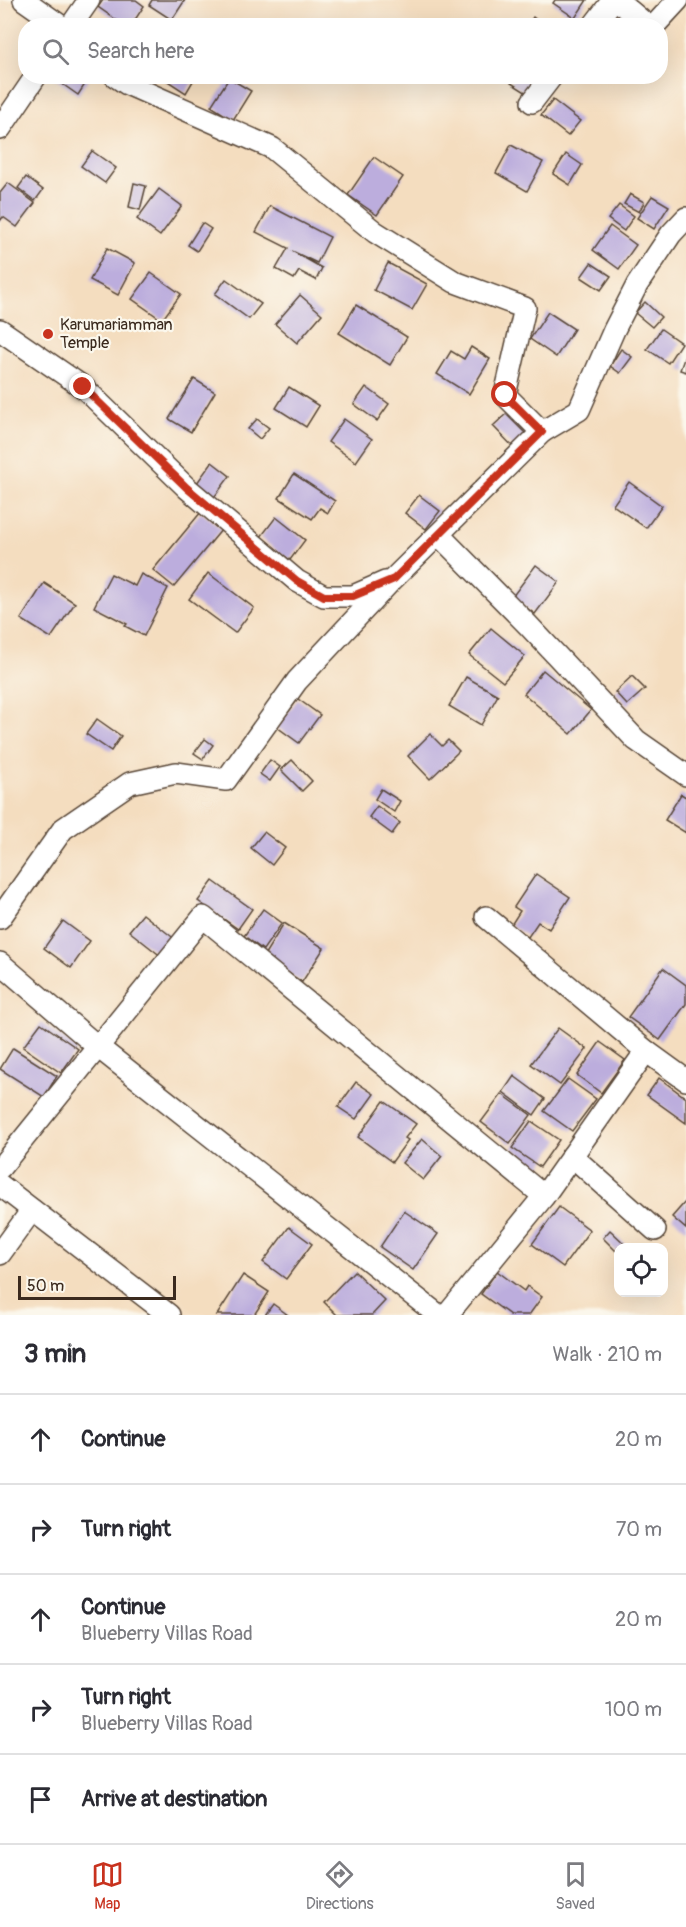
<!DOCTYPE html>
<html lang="en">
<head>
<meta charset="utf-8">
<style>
	:root { --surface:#fff; --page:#f2f2f3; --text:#2b2b33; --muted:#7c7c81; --line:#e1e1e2; --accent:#c8321e }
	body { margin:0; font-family:Pangolin,sans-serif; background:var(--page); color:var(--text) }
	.controls { position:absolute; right:18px; bottom:18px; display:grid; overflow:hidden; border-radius:12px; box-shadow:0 6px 24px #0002 }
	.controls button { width:54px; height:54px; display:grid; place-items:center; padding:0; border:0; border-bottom:2px solid var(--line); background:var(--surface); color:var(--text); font:30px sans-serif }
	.scale { position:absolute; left:18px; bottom:15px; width:158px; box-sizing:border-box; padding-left:6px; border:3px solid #3b2a1e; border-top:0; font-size:16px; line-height:21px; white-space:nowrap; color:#3b2a1e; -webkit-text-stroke:4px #fbf7ec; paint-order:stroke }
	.stop { position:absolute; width:18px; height:18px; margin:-14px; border:4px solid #c8321e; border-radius:50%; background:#fff }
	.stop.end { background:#c8321e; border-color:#fff; box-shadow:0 2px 6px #0008 }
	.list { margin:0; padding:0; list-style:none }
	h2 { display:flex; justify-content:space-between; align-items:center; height:78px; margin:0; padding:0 24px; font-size:26px }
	h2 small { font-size:20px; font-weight:400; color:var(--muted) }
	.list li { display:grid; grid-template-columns:39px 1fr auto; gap:18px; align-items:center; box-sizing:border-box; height:90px; padding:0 24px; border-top:2px solid var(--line) }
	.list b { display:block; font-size:22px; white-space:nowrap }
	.list p { margin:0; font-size:20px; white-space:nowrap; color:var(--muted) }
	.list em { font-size:20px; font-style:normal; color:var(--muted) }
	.icon { flex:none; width:33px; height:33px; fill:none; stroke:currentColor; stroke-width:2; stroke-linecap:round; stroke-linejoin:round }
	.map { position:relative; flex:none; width:686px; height:1315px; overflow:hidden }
	.search { position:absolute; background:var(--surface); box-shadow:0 6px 24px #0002; left:18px; right:18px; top:18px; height:66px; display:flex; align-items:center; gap:15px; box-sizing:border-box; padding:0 21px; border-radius:24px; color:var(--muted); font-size:22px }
	.sheet { height:528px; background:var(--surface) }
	nav { display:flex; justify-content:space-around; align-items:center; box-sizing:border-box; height:84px; border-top:2px solid var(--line); background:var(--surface); font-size:16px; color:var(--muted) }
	nav a { display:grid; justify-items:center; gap:3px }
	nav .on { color:var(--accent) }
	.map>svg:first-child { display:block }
</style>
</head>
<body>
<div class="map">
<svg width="686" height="1315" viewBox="0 0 686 1315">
	<rect width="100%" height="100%" fill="#fbf7ec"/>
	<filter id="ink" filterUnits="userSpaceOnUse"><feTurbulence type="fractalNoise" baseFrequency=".0167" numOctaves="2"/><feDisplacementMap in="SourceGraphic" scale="12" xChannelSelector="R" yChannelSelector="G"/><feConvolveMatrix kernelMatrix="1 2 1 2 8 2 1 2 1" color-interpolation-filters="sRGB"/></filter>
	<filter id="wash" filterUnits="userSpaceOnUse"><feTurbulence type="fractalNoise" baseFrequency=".008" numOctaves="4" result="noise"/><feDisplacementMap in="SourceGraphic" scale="24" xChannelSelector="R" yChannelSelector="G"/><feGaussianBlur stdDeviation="1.35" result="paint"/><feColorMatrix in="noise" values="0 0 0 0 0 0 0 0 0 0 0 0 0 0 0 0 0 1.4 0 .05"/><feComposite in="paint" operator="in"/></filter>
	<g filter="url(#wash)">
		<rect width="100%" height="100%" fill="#f4ddbf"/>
		<g id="blocks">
			<g fill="#bcaddd">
				<path d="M103 0H136L144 6 131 26H125L98 7Z"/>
				<path d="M152 0H185L172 20 149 5Z"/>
				<path d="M555 0H587L575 18 553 3Z"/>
				<path d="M533 17 544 26H527Z"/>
				<path d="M51 76H86L89 78 78 95Z"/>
				<path d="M160 76H196L186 93Z"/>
				<path d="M515 76H537L540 79 530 95 511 83Z"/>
				<path d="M229 78 251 91 233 120 211 106Z"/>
				<path d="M553 100 580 121 568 136 541 115Z"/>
				<path d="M511 145 543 162 527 191 496 173Z"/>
				<path d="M92 151 116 168 105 183 81 166Z"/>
				<path d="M566 154 582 165 570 185 553 174Z"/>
				<path d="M374 157 403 177 377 215 348 195Z"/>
				<path d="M26 177 43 190 35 201 18 188Z"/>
				<path d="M8 183 35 203 17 227 3 217 0 221V193Z"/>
				<path d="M134 183 146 186 140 210 129 207Z"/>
				<path d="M159 189 182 206 160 236 137 219Z"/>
				<path d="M630 194 644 202 639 212 624 204Z"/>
				<path d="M652 196 669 206 654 229 637 218Z"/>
				<path d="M619 205 634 216 624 231 608 219Z"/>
				<path d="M270 206 330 237 317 263 292 251 322 268 316 280 299 271 294 279 276 269 288 248 256 232Z"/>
				<path d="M202 223 211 229 197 251 188 245Z"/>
				<path d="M610 226 636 245 619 269 593 250Z"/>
				<path d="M107 248 135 263 118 295 90 280Z"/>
				<path d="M388 263 427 284 412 310 374 290Z"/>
				<path d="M591 263 611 276 601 290 581 277Z"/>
				<path d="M151 273 181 294 162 320 132 299Z"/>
				<path d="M226 279 261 304 249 319 215 294Z"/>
				<path d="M300 295 322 314 297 343 275 324Z"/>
				<path d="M645 302 661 317 652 327 635 313Z"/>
				<path d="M356 305 407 337 390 365 339 333Z"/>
				<path d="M548 312 574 329 556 357 530 339Z"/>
				<path d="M661 329 681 343 668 363 647 349Z"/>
				<path d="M471 347 490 359 469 394 437 374 451 351 464 359Z"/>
				<path d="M621 349 632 357 620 373 610 366Z"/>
				<path d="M686 353V372L680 370Z"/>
				<path d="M194 379 215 392 191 432 169 419Z"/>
				<path d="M289 387 319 406 306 427 276 408Z"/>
				<path d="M366 387 389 404 377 421 354 404Z"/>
				<path d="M506 414 530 438 517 451 493 426Z"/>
				<path d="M257 419 269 428 260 439 248 429Z"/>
				<path d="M344 419 372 439 356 462 328 442Z"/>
				<path d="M212 462 230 476 212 500 194 487Z"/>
				<path d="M294 474 335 501 328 513 320 508 312 519 279 498Z"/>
				<path d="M629 482 662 506 646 528 613 505Z"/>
				<path d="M419 495 440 511 426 529 405 513Z"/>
				<path d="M201 512 222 529 174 587 153 570Z"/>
				<path d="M276 517 305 540 290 560 260 538Z"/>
				<path d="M536 565 559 582 535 614 512 597Z"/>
				<path d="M208 573 254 608 235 633 189 599Z"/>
				<path d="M111 574 135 586 141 574 168 588 144 636 125 626 127 624 94 607Z"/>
				<path d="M44 583 75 603 51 638 21 619Z"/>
				<path d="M491 628 525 656 503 682 469 655Z"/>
				<path d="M543 670 591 710 571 734 524 694Z"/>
				<path d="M632 676 645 689 627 705 615 692Z"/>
				<path d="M466 677 498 695 481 725 449 706Z"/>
				<path d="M298 699 320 715 299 743 277 727Z"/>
				<path d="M97 719 121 736 111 751 86 734Z"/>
				<path d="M430 734 442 746 448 740 459 751 430 779 408 756Z"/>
				<path d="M205 739 213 745 203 759 194 753Z"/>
				<path d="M270 760 280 767 270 781 260 774Z"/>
				<path d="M292 760 312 781 302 791 281 770Z"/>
				<path d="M381 789 400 801 394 812 375 799Z"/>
				<path d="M681 794 686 797V833L665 820Z"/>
				<path d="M377 806 400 823 392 834 369 817Z"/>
				<path d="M264 832 285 848 272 865 251 848Z"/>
				<path d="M536 874 570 897 549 929 538 922 528 937 511 925 520 911 514 907Z"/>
				<path d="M213 881 252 909 238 929 198 901Z"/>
				<path d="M263 909 282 923 263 950 244 936Z"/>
				<path d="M143 914 176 940 162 957 129 931Z"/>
				<path d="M63 921 90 941 71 968 44 948Z"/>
				<path d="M284 923 324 948 302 982 263 957Z"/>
				<path d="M663 968 686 985V1004L660 1040 628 1017Z"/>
				<path d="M41 1023 78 1049 61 1073 23 1047Z"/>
				<path d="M558 1028 587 1049 560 1085 531 1064Z"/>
				<path d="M600 1042 625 1060 601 1093 577 1075Z"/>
				<path d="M13 1048 57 1076 44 1097 0 1069Z"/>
				<path d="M514 1076 545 1099 534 1115 503 1092Z"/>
				<path d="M659 1078 686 1098V1123L647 1095Z"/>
				<path d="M568 1079 596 1099 572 1131 544 1111Z"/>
				<path d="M356 1082 374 1094 356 1119 338 1107Z"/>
				<path d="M502 1094 531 1115 510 1144 481 1122Z"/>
				<path d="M384 1101 416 1124 405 1138 408 1140 392 1162 358 1137Z"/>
				<path d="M531 1121 559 1140 540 1167 512 1148Z"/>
				<path d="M422 1139 442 1156 423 1180 402 1163Z"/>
				<path d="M686 1201V1229L672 1217Z"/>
				<path d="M559 1207 590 1230 563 1267 532 1244Z"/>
				<path d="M404 1211 438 1234 413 1270 380 1247Z"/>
				<path d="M289 1227 312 1244 286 1279 263 1262Z"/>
				<path d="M610 1230 629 1248H618V1253L603 1238Z"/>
				<path d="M354 1271 385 1301 372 1315H337L324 1302Z"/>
				<path d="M497 1271 524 1291 527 1286 542 1297 529 1315H510L481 1294Z"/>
				<path d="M243 1275 269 1292 254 1315H217Z"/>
				<path d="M273 1304 288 1315H265Z"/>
			</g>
		</g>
	</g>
	<g filter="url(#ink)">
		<use href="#blocks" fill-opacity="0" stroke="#574536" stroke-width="1.5"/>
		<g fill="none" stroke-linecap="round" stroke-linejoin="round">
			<defs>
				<g id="minor">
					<path d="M24 0 61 26"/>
					<path d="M617 0 648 26"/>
					<path d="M71 26 89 0"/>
					<path d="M593 26 613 0"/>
					<path d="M654 26 678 0"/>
					<path d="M532 102 552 76"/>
					<path d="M0 129 36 76"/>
					<path d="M0 330 83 387 187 488 297 581 324 596H353L385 582"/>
					<path d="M542 432 579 410 614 330 637 285 671 234 686 218"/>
					<path d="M439 535 528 625 636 740 686 775"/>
					<path d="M486 917 646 1051 544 1196"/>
					<path d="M0 918 63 829 130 783 176 773 226 780 297 681 388 584 542 432 505 395 525 308 455 282 375 232 272 148 127 84 115 76"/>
					<path d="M0 963 98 1047 438 1315"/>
					<path d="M646 1051 686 1080"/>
					<path d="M572 1156 655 1230"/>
					<path d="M0 1168 203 917 544 1196 447 1315"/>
					<path d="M0 1185 169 1315"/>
					<path d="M0 1254 32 1210"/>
				</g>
			</defs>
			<use href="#minor" stroke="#574536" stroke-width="24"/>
			<use href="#minor" stroke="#fff" stroke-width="21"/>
		</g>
	</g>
	<g fill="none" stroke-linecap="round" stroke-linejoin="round" filter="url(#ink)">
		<path stroke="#c8321e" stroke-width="8" d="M83 387 187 488 297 581 324 596H353L394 579 542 432 505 395"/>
	</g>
	<circle fill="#c8321e" stroke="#fbf7ec" stroke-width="2" cx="48" cy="334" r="6"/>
	<g text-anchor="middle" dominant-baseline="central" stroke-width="4.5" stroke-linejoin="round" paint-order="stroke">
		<g font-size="16" fill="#3b2a1e" stroke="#fbf7ec" text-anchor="start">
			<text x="60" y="325">Karumariamman<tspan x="60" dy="18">Temple</tspan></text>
		</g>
	</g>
</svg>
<div class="controls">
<button><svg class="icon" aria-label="locate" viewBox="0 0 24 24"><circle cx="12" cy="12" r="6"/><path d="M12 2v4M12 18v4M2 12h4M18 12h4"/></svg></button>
</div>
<div class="scale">50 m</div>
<div class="stop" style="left:505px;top:395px"></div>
<div class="stop end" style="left:83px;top:387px"></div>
<div class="search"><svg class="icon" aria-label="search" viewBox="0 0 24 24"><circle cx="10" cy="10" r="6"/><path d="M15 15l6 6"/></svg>Search here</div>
</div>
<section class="sheet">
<h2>3 min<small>Walk · 210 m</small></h2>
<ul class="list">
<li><svg class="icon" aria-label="ahead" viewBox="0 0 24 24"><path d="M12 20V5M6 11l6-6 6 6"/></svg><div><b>Continue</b></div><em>20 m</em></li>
<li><svg class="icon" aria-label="right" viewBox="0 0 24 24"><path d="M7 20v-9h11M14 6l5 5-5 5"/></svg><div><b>Turn right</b></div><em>70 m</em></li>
<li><svg class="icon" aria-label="ahead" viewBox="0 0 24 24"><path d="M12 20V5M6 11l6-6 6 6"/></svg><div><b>Continue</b><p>Blueberry Villas Road</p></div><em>20 m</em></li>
<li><svg class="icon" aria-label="right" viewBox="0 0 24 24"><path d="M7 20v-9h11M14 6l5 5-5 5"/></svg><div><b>Turn right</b><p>Blueberry Villas Road</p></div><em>100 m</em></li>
<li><svg class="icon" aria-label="arrive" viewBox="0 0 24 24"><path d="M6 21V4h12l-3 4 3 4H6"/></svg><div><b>Arrive at destination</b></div></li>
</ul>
</section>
<nav>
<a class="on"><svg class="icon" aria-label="map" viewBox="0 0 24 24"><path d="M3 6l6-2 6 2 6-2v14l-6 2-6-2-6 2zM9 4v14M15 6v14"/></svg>Map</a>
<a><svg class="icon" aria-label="directions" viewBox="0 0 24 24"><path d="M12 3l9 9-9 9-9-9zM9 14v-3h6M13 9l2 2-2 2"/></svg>Directions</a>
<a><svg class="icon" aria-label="saved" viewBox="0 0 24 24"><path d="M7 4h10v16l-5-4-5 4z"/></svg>Saved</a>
</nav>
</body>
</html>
